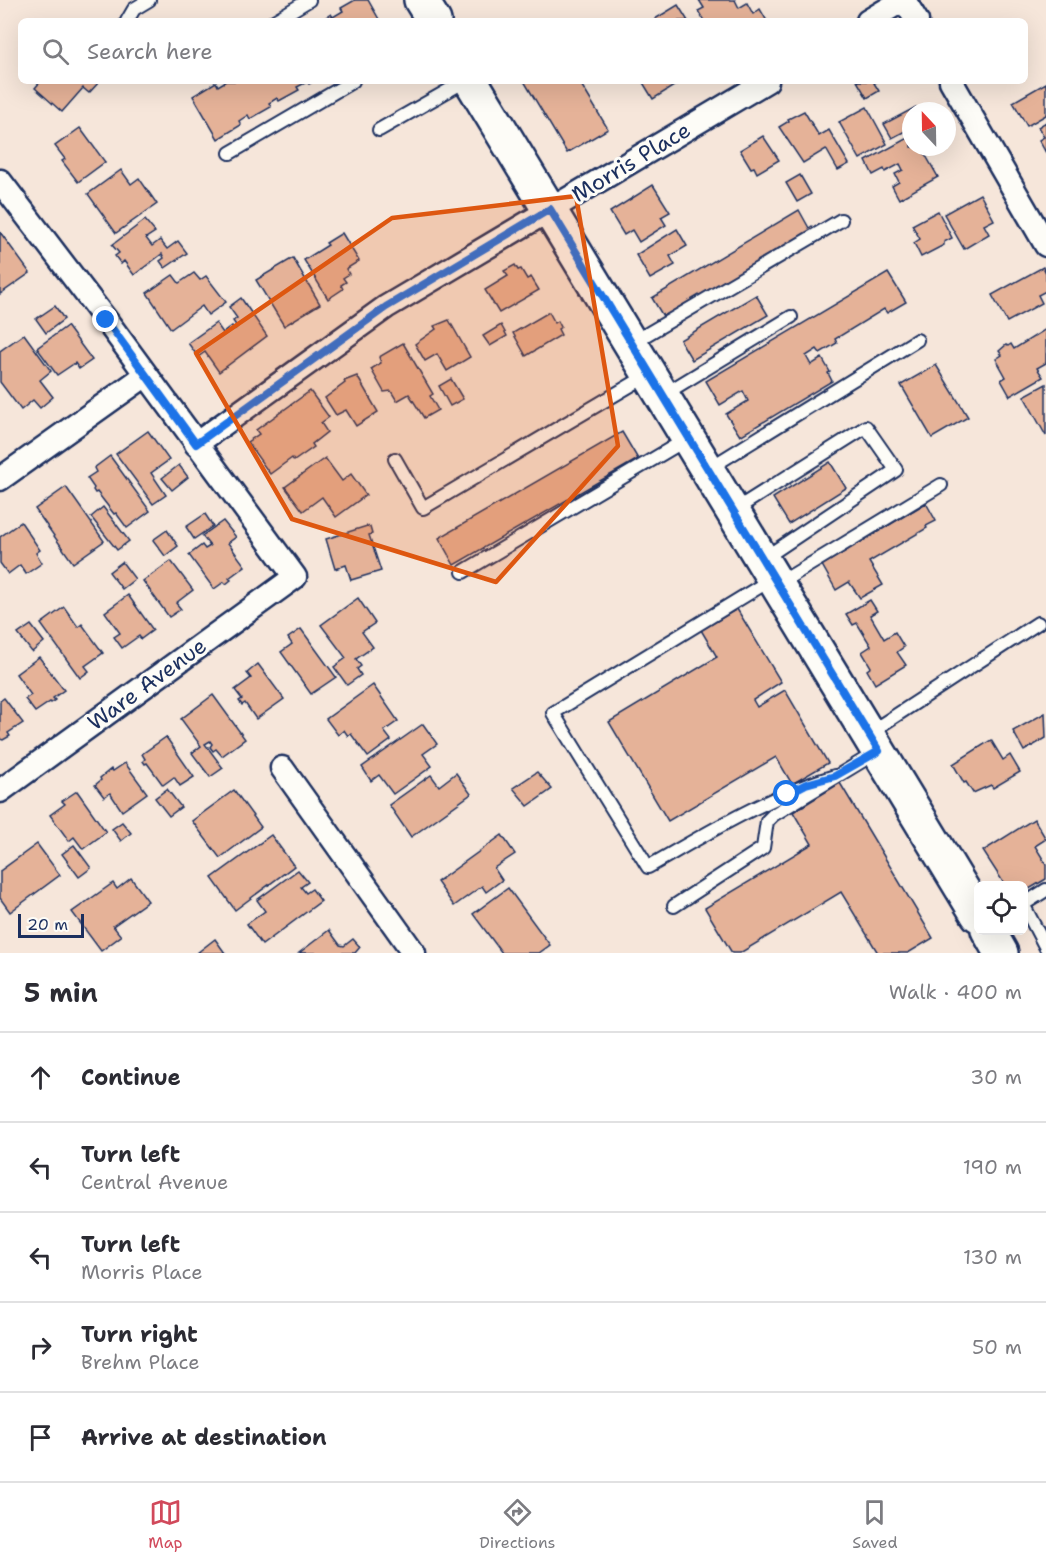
<!DOCTYPE html>
<html lang="en">
<head>
<meta charset="utf-8">
<style>
	:root { --surface:#fff; --page:#f7f7f7; --text:#2b2b33; --muted:#7c7c81; --line:#e1e1e2; --accent:#d1495b }
	body { margin:0; font-family:"Shantell Sans",sans-serif; background:var(--page); color:var(--text) }
	.controls { position:absolute; right:18px; bottom:18px; display:grid; overflow:hidden; border-radius:9px; box-shadow:0 6px 24px #0002 }
	.controls button { width:54px; height:54px; display:grid; place-items:center; padding:0; border:0; border-bottom:2px solid var(--line); background:var(--surface); color:var(--text); font:30px sans-serif }
	.compass { position:absolute; left:902px; top:102px; width:54px; height:54px; border-radius:50%; background:var(--surface); box-shadow:0 6px 24px #0002; rotate:338deg }
	.scale { position:absolute; left:18px; bottom:15px; width:66px; box-sizing:border-box; padding-left:6px; border:3px solid #1b2f5e; border-top:0; font-size:16px; line-height:21px; white-space:nowrap; color:#1b2f5e; -webkit-text-stroke:4px #fdfcf7; paint-order:stroke }
	.stop { position:absolute; width:18px; height:18px; margin:-14px; border:4px solid #1a73e8; border-radius:50%; background:#fff }
	.stop.end { background:#1a73e8; border-color:#fff; box-shadow:0 2px 6px #0008 }
	.list { margin:0; padding:0; list-style:none }
	h2 { display:flex; justify-content:space-between; align-items:center; height:78px; margin:0; padding:0 24px; font-size:26px }
	h2 small { font-size:20px; font-weight:400; color:var(--muted) }
	.list li { display:grid; grid-template-columns:39px 1fr auto; gap:18px; align-items:center; box-sizing:border-box; height:90px; padding:0 24px; border-top:2px solid var(--line) }
	.list b { display:block; font-size:22px; white-space:nowrap }
	.list p { margin:0; font-size:20px; white-space:nowrap; color:var(--muted) }
	.list em { font-size:20px; font-style:normal; color:var(--muted) }
	.icon { flex:none; width:33px; height:33px; fill:none; stroke:currentColor; stroke-width:2; stroke-linecap:round; stroke-linejoin:round }
	.map { position:relative; flex:none; width:1046px; height:953px; overflow:hidden }
	.search { position:absolute; background:var(--surface); box-shadow:0 6px 24px #0002; left:18px; right:18px; top:18px; height:66px; display:flex; align-items:center; gap:15px; box-sizing:border-box; padding:0 21px; border-radius:9px; color:var(--muted); font-size:22px }
	.sheet { height:528px; background:var(--surface) }
	nav { display:flex; justify-content:space-around; align-items:center; box-sizing:border-box; height:84px; border-top:2px solid var(--line); background:var(--surface); font-size:16px; color:var(--muted) }
	nav a { display:grid; justify-items:center; gap:3px }
	nav .on { color:var(--accent) }
	.map>svg:first-child { display:block }
</style>
</head>
<body>
<div class="map">
<svg width="1046" height="953" viewBox="0 0 1046 953">
	<rect width="100%" height="100%" fill="#f6e6da"/>
	<filter id="ink" filterUnits="userSpaceOnUse"><feTurbulence type="fractalNoise" baseFrequency=".0167" numOctaves="2"/><feDisplacementMap in="SourceGraphic" scale="12" xChannelSelector="R" yChannelSelector="G"/><feConvolveMatrix kernelMatrix="1 2 1 2 8 2 1 2 1" color-interpolation-filters="sRGB"/></filter>
	<g filter="url(#ink)">
		<g fill="#e5b298" stroke="#1b2f5e" stroke-width="1.5">
			<path d="M355 0H368L380 21H320L331 14 333 17 343 11 341 8Z"/>
			<path d="M699 0H735L739 8 747 3 753 14 760 9 767 21H704L698 11 704 8Z"/>
			<path d="M678 5 688 21H655V19Z"/>
			<path d="M41 81H100L89 93 83 88 62 112 35 88Z"/>
			<path d="M226 81H314L309 84 307 82 297 87 299 90 279 101 277 98 269 103 271 107 250 119 248 115 239 121 241 125 218 139 193 96 216 82 218 86Z"/>
			<path d="M524 81H579L608 129 567 153Z"/>
			<path d="M642 81H682L653 99Z"/>
			<path d="M857 81H878L874 83 879 91 867 98Z"/>
			<path d="M1046 83V115L1027 126 1013 102Z"/>
			<path d="M867 107 887 144 860 159 839 122Z"/>
			<path d="M916 107 918 111H911V128L892 138 884 124Z"/>
			<path d="M804 111 819 136 829 130 849 164 838 170 826 149 803 163 779 127 789 121 788 119Z"/>
			<path d="M1046 122V153L1039 140 1044 137 1038 127Z"/>
			<path d="M80 128 105 162 78 182 62 161 65 159 55 146Z"/>
			<path d="M763 136 779 160 757 173 754 167 751 168 740 150Z"/>
			<path d="M911 136V147H921L938 177 899 199 892 186 899 182 895 174 903 170 900 164 885 172 884 169 873 175 866 161Z"/>
			<path d="M121 170 131 184 139 178 157 204 116 233 88 194Z"/>
			<path d="M800 175 811 194 797 202 786 183Z"/>
			<path d="M653 185 670 212 661 217 666 225 639 242 632 230 624 235 610 212Z"/>
			<path d="M980 194 994 220 984 225 989 234 964 249 944 214Z"/>
			<path d="M799 210 809 228 812 226 814 229 664 318 652 298Z"/>
			<path d="M938 211 952 238 944 242V245L921 257 914 243 920 239 912 225Z"/>
			<path d="M145 220 155 232 146 238 152 246 160 240 167 249 178 241 187 253 165 268 160 261 164 258 162 254 134 275 124 261 121 264 115 256 119 253 112 245Z"/>
			<path d="M677 229 687 246 670 256 675 265 650 279 636 255Z"/>
			<path d="M0 232 30 273 0 294Z"/>
			<path d="M342 233 359 261 346 269 349 274 343 278 346 282 341 285 343 289 328 299 304 260 328 245 326 243Z"/>
			<path d="M293 258 320 304 284 326 256 280Z"/>
			<path d="M515 265 518 270 521 269 527 279 531 277 539 290 499 313 485 290 508 276 504 271Z"/>
			<path d="M1043 267 1046 273V291L1038 295 1042 303 1007 322 992 295Z"/>
			<path d="M194 273 200 280 206 276 226 302 208 315 202 306 171 329 147 293 173 275 179 283Z"/>
			<path d="M888 273 906 302 887 313 884 309 835 339 837 343 820 353 817 349 806 356 811 365 822 358 830 372 828 373 832 381 740 436 726 414 748 401 743 391 720 405 706 381Z"/>
			<path d="M756 295 768 315 692 360 680 340Z"/>
			<path d="M241 298 267 336 219 372 205 352 198 357 188 343 216 323 223 333 232 326 235 329 237 327 233 321 237 318 229 307Z"/>
			<path d="M55 306 64 319 46 333 36 319Z"/>
			<path d="M549 312 555 323 558 321 561 327 558 329 561 335 526 356 513 333Z"/>
			<path d="M449 320 470 357 447 371 437 354 425 361 415 344 436 329 434 326Z"/>
			<path d="M501 325 507 336 490 346 483 336Z"/>
			<path d="M67 326 92 360 79 369 75 363 57 375 37 348Z"/>
			<path d="M1046 329V363L1037 368 1043 377 1010 396 1001 380 1006 377 996 359 1002 355 999 351 1006 345 1008 346 1011 344 1014 349Z"/>
			<path d="M24 334 51 371 40 380 53 397 40 408 33 400 21 410 0 382V351Z"/>
			<path d="M403 343 433 394 430 396 438 410 424 418 409 394 397 401 391 391 384 392 371 369 381 363 379 357Z"/>
			<path d="M936 365 968 417 932 438 901 385Z"/>
			<path d="M357 376 378 412 356 426 346 410 336 415 325 398 345 383 344 381Z"/>
			<path d="M451 379 463 399 450 406 439 386Z"/>
			<path d="M1046 384V436L1024 396Z"/>
			<path d="M310 391 329 417 321 423 327 432 312 444 314 447 294 461 292 458 270 474 247 442 259 434 256 430Z"/>
			<path d="M148 431 169 460 151 473 166 495 153 504 116 454Z"/>
			<path d="M622 432 638 459 454 565 439 538Z"/>
			<path d="M110 456 150 511 127 528 116 513 114 514 97 492 95 493 93 490 94 488 87 478 96 472 94 468Z"/>
			<path d="M325 458 342 481 351 474 366 495 336 517 322 497 303 511 285 487Z"/>
			<path d="M830 462 846 488 789 524 773 498Z"/>
			<path d="M179 465 188 477 172 490 162 478Z"/>
			<path d="M66 487 104 541 73 563 35 509Z"/>
			<path d="M926 503 936 521 926 526 927 528 869 562 883 585 860 598 849 582 836 590 822 565Z"/>
			<path d="M103 507 129 541 117 550 91 517Z"/>
			<path d="M205 514 213 526 194 539 186 527Z"/>
			<path d="M223 521 236 537 228 543 245 566 229 578 231 580 226 584 224 582 214 589 189 555 202 545 205 549 210 546 202 536Z"/>
			<path d="M21 522 40 550 36 553 42 563 26 574 20 565 8 574 0 563V537Z"/>
			<path d="M367 526 370 527 372 534 369 535 381 571 351 580 346 565 335 569 326 539Z"/>
			<path d="M167 530 178 546 165 556 153 540Z"/>
			<path d="M171 561 193 590 176 603 181 609 169 617 143 581Z"/>
			<path d="M122 562 135 579 122 589 109 572Z"/>
			<path d="M128 595 153 630 141 639 139 636 122 648 114 637 120 633 105 612Z"/>
			<path d="M358 598 375 623 362 632 373 647 356 659 361 666 357 669 361 675 347 685 334 667 346 658 321 625Z"/>
			<path d="M870 600 877 611 870 615 884 639 895 632 904 647 897 652 906 665 875 684 867 670 871 667 862 652 871 646 857 623 853 625 846 614Z"/>
			<path d="M64 607 78 627 82 624 103 653 85 666 89 671 80 678 41 624Z"/>
			<path d="M737 609 781 682 753 700 757 707 785 690 828 763 792 784 776 757 668 821 609 722 717 657 701 630Z"/>
			<path d="M31 625 44 642 32 652 18 634Z"/>
			<path d="M301 629 336 677 311 694 281 652 292 644 288 638Z"/>
			<path d="M39 657 64 690 53 698 55 700 51 703 50 702 35 712 25 699 31 695 16 674Z"/>
			<path d="M258 664 284 699 256 719 245 703 242 705 239 701 242 699 235 690 251 678 247 673Z"/>
			<path d="M373 685 398 721 384 731 391 740 368 757 351 734 348 736 344 730 338 735 326 719Z"/>
			<path d="M213 695 245 739 222 756 216 749 213 751 210 747 212 744 210 741 205 744 223 768 210 777 192 753 201 746 181 719Z"/>
			<path d="M4 698 23 723 8 733 10 736 3 740 0 739V701Z"/>
			<path d="M1045 713 1046 738 1024 751 1013 731Z"/>
			<path d="M423 724 437 744 423 754 432 766 393 794 379 775 371 781 362 767Z"/>
			<path d="M166 737 194 777 180 786 174 777 163 785 147 763 145 764 143 761 145 759 142 754Z"/>
			<path d="M991 740 1003 760 1010 755 1020 772 993 788 991 785 973 793 966 782 964 783 953 764Z"/>
			<path d="M125 763 147 793 122 811 110 793 104 797 95 785 101 780 100 778 111 769 113 771Z"/>
			<path d="M537 772 552 789 528 806 513 788Z"/>
			<path d="M456 773 471 794 411 837 389 805 431 775 439 786Z"/>
			<path d="M840 783 933 938 908 953H878L841 892 740 953H732L705 908 812 844 793 812Z"/>
			<path d="M167 789 181 807 169 816 155 798Z"/>
			<path d="M234 790 261 827 220 858 192 821Z"/>
			<path d="M77 791 106 832 83 849 74 837 69 841 50 815 65 804 62 801Z"/>
			<path d="M1034 819 1046 839 1035 846 1046 864V879L1024 892V885H1005L983 851Z"/>
			<path d="M122 822 131 833 121 841 112 829Z"/>
			<path d="M271 835 294 866 235 910 212 878Z"/>
			<path d="M502 835 515 854 494 868 502 880 486 892 482 886 454 906 437 882Z"/>
			<path d="M37 844 60 875 10 912 0 898V871Z"/>
			<path d="M74 845 91 868 79 877 62 854Z"/>
			<path d="M298 870 308 882 301 887 306 893 312 889 321 901 262 945 247 924 265 911 257 900Z"/>
			<path d="M131 878 148 901 113 926 121 936 101 951 72 912 113 883 117 889Z"/>
			<path d="M508 888 550 945 539 953H502L473 914Z"/>
			<path d="M329 930 340 945 344 946 353 939 360 947 355 953H299Z"/>
			<path d="M215 939 225 953H197Z"/>
		</g>
		<g fill="none" stroke-linecap="round" stroke-linejoin="round">
			<defs>
				<g id="lane">
					<path d="M127 21 134 9 149 0"/>
					<path d="M274 21 309 0"/>
					<path d="M379 130 465 81"/>
					<path d="M230 153 353 81"/>
					<path d="M632 343 841 220"/>
					<path d="M663 395 791 317"/>
					<path d="M395 459 423 508 648 375"/>
					<path d="M708 469 917 340"/>
					<path d="M733 511 866 427 896 470 763 559"/>
					<path d="M463 572 687 439"/>
					<path d="M772 579 553 713 648 867C708 833 767 796 835 776"/>
					<path d="M778 584 941 485"/>
					<path d="M869 733 1038 623"/>
					<path d="M1024 904 1046 890"/>
					<path d="M674 906 763 848 767 821 773 815 877 752"/>
					<path d="M1024 906 1046 948"/>
				</g>
				<g id="street">
					<path d="M904 0 917 21"/>
					<path d="M868 21 903 0"/>
					<path d="M951 81 1046 245"/>
					<path d="M0 181 106 320 295 577 0 791"/>
					<path d="M196 444 386 307 767 81"/>
					<path d="M0 479 146 375"/>
					<path d="M282 768 414 953"/>
				</g>
				<g id="secondary">
					<path d="M421 0 434 21"/>
					<path d="M471 81 978 915"/>
					<path d="M988 930 1001 953"/>
				</g>
			</defs>
			<use href="#lane" stroke="#1b2f5e" stroke-width="16"/>
			<use href="#street" stroke="#1b2f5e" stroke-width="27"/>
			<use href="#secondary" stroke="#1b2f5e" stroke-width="38"/>
			<use href="#lane" stroke="#fdfcf7" stroke-width="12"/>
			<use href="#street" stroke="#fdfcf7" stroke-width="22"/>
			<use href="#secondary" stroke="#fdfcf7" stroke-width="33"/>
		</g>
	</g>
	<g fill="none" stroke-linecap="round" stroke-linejoin="round" filter="url(#ink)">
		<path stroke="#1a73e8" stroke-width="8" d="M106 320 196 444 386 307 550 209 879 751 835 776 806 784 787 794"/>
	</g>
	<path fill="#de5710" fill-opacity="0.2" stroke="#de5710" stroke-width="4.5" stroke-linejoin="round" d="M576 196 618 446 496 582 292 519 196 353 392 218Z"/>
	<g text-anchor="middle" dominant-baseline="central" stroke-width="6" stroke-linejoin="round" paint-order="stroke">
		<g font-size="22" fill="#1b2f5e" stroke="#fdfcf7">
			<text transform="translate(631 162) rotate(-31)">Morris Place</text>
			<text transform="translate(147 684) rotate(-36)">Ware Avenue</text>
		</g>
	</g>
</svg>
<div class="controls">
<button><svg class="icon" aria-label="locate" viewBox="0 0 24 24"><circle cx="12" cy="12" r="6"/><path d="M12 2v4M12 18v4M2 12h4M18 12h4"/></svg></button>
</div>
<svg class="compass" viewBox="-18 -18 36 36"><path d="M0-13l5 13h-10z" fill="#e53935"/><path d="M0 13l5-13h-10z" fill="#7c7c81"/></svg>
<div class="scale">20 m</div>
<div class="stop" style="left:787px;top:794px"></div>
<div class="stop end" style="left:106px;top:320px"></div>
<div class="search"><svg class="icon" aria-label="search" viewBox="0 0 24 24"><circle cx="10" cy="10" r="6"/><path d="M15 15l6 6"/></svg>Search here</div>
</div>
<section class="sheet">
<h2>5 min<small>Walk · 400 m</small></h2>
<ul class="list">
<li><svg class="icon" aria-label="ahead" viewBox="0 0 24 24"><path d="M12 20V5M6 11l6-6 6 6"/></svg><div><b>Continue</b></div><em>30 m</em></li>
<li><svg class="icon" aria-label="left" viewBox="0 0 24 24"><path d="M17 20v-9H6M10 6l-5 5 5 5"/></svg><div><b>Turn left</b><p>Central Avenue</p></div><em>190 m</em></li>
<li><svg class="icon" aria-label="left" viewBox="0 0 24 24"><path d="M17 20v-9H6M10 6l-5 5 5 5"/></svg><div><b>Turn left</b><p>Morris Place</p></div><em>130 m</em></li>
<li><svg class="icon" aria-label="right" viewBox="0 0 24 24"><path d="M7 20v-9h11M14 6l5 5-5 5"/></svg><div><b>Turn right</b><p>Brehm Place</p></div><em>50 m</em></li>
<li><svg class="icon" aria-label="arrive" viewBox="0 0 24 24"><path d="M6 21V4h12l-3 4 3 4H6"/></svg><div><b>Arrive at destination</b></div></li>
</ul>
</section>
<nav>
<a class="on"><svg class="icon" aria-label="map" viewBox="0 0 24 24"><path d="M3 6l6-2 6 2 6-2v14l-6 2-6-2-6 2zM9 4v14M15 6v14"/></svg>Map</a>
<a><svg class="icon" aria-label="directions" viewBox="0 0 24 24"><path d="M12 3l9 9-9 9-9-9zM9 14v-3h6M13 9l2 2-2 2"/></svg>Directions</a>
<a><svg class="icon" aria-label="saved" viewBox="0 0 24 24"><path d="M7 4h10v16l-5-4-5 4z"/></svg>Saved</a>
</nav>
</body>
</html>
